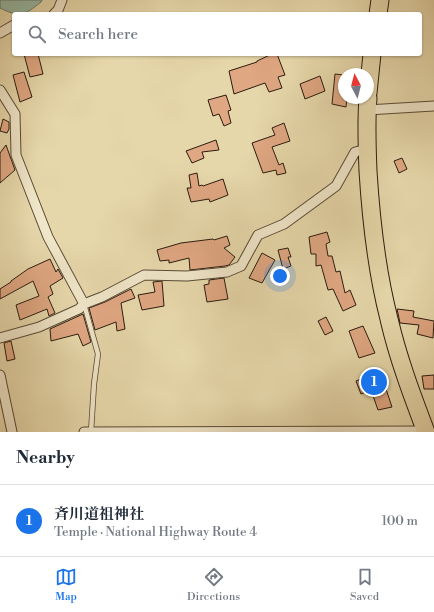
<!DOCTYPE html>
<html lang="en">
<head>
<meta charset="utf-8">
<style>
	:root { --surface:#fff; --page:#f2f2f3; --text:#1f2937; --muted:#747a83; --line:#e0e1e3; --accent:#1a73e8 }
	body { margin:0; font-family:"Libre Bodoni","Noto Serif JP",serif; background:var(--page); color:var(--text) }
	.compass { position:absolute; left:338px; top:68px; width:36px; height:36px; border-radius:50%; background:var(--surface); box-shadow:0 1px 3px #0004; rotate:353deg }
	.you { position:absolute; left:280px; top:276px; width:14px; height:14px; margin:-10px; border:3px solid #fff; border-radius:50%; background:#1a73e8; box-shadow:0 0 0 6px #1a73e833 }
	.badge { display:grid; place-items:center; width:26px; height:26px; border-radius:50%; background:var(--accent); color:#fff; font-size:13px; font-weight:700 }
	.pin { position:absolute; translate:-50% -50%; border:2px solid #fff; box-shadow:0 1px 4px #0006 }
	.list { margin:0; padding:0; list-style:none }
	h2 { display:flex; justify-content:space-between; align-items:center; height:52px; margin:0; padding:0 16px; font-size:17px }
	h2 small { font-size:13px; font-weight:400; color:var(--muted) }
	.list li { display:grid; grid-template-columns:26px 1fr auto; gap:12px; align-items:center; box-sizing:border-box; height:72px; padding:0 16px; border-top:1px solid var(--line) }
	.list b { display:block; font-size:15px; white-space:nowrap }
	.list p { margin:0; font-size:13px; white-space:nowrap; color:var(--muted) }
	.list em { font-size:13px; font-style:normal; color:var(--muted) }
	.icon { flex:none; width:22px; height:22px; fill:none; stroke:currentColor; stroke-width:2; stroke-linecap:round; stroke-linejoin:round }
	.map { position:relative; flex:none; width:434px; height:432px; overflow:hidden }
	.search { position:absolute; background:var(--surface); box-shadow:0 1px 3px #0004; left:12px; right:12px; top:12px; height:44px; display:flex; align-items:center; gap:10px; box-sizing:border-box; padding:0 14px; border-radius:4px; color:var(--muted); font-size:15px }
	.sheet { height:124px; background:var(--surface) }
	nav { display:flex; justify-content:space-around; align-items:center; box-sizing:border-box; height:56px; border-top:1px solid var(--line); background:var(--surface); font-size:11px; color:var(--muted) }
	nav a { display:grid; justify-items:center; gap:2px }
	nav .on { color:var(--accent) }
	.map>svg:first-child { display:block }
</style>
</head>
<body>
<div class="map">
<svg width="434" height="432" viewBox="0 0 434 432">
	<rect width="100%" height="100%" fill="#e6d7aa"/>
	<filter id="stains"><feTurbulence type="fractalNoise" baseFrequency=".005" numOctaves="4"/><feColorMatrix values="0 0 0 0 .2 0 0 0 0 .09 0 0 0 0 .02 0 0 0 .5 -.17"/></filter>
	<radialGradient id="worn" r=".72"><stop offset=".6" stop-color="#630" stop-opacity="0"/><stop offset="1" stop-color="#630" stop-opacity=".3"/></radialGradient>
	<path fill="#97baa6" stroke="#6b7a6a" d="M0 0H42L41 2C23 16 21 18 0 8Z"/>
	<g fill="#dfa782" stroke="#2a1b0f">
		<path d="M24 54H38L43 74 30 77Z"/>
		<path d="M272 54H277L285 75 278 77 282 88 269 92 265 83 234 94 229 71 257 62V61Z"/>
		<path d="M24 72 32 97 20 102 13 75Z"/>
		<path d="M335 74 344 75V98H347L346 107 332 104Z"/>
		<path d="M320 76 325 91 305 99 300 84Z"/>
		<path d="M226 95 231 110 228 111 231 123 224 126 219 114 213 116 208 100Z"/>
		<path d="M3 119 9 122V129L7 133 0 131Z"/>
		<path d="M284 123 290 141 272 147 279 165 283 163 286 173 277 175 276 170 263 173 252 143 275 135 272 128Z"/>
		<path d="M216 140 219 150 202 152 204 158 192 163 186 151Z"/>
		<path d="M6 145 15 170 0 183V153Z"/>
		<path d="M402 158 407 169 399 173 394 161Z"/>
		<path d="M197 173 199 186 202 185 203 186 223 179 228 195 210 202 209 199 191 202 187 188H191L189 175Z"/>
		<path d="M327 232 330 242 326 244 328 256H332L336 272 340 271 345 293 350 290 356 305 343 311 333 289 328 290 321 265 316 266V254H311L309 237Z"/>
		<path d="M227 236 230 245 224 248 235 257 229 265 225 266 190 270 189 258 169 263V260L160 261 157 250 181 243 213 239 214 240Z"/>
		<path d="M288 248 291 257H288L291 266 283 269 278 250Z"/>
		<path d="M262 253 275 260 262 283 249 278Z"/>
		<path d="M50 259 56 272 58 269 63 278 50 286 53 294 48 297 55 313 49 316 47 309 20 320 16 305 39 296 33 281 0 299V289L11 282V281L28 269Z"/>
		<path d="M224 278 228 299 207 302 204 285 209 284V280Z"/>
		<path d="M162 281 164 306 142 310 138 295 155 292 153 282Z"/>
		<path d="M131 289 135 298 121 303 125 329 117 331 116 322 95 330 89 308 105 302Z"/>
		<path d="M397 309 414 311 413 317 434 321 433 338 417 334 419 325 400 323Z"/>
		<path d="M83 314 91 342 83 346 78 334 51 341 50 329Z"/>
		<path d="M326 317 333 331 325 335 318 321Z"/>
		<path d="M363 326 375 353 359 358 349 331Z"/>
		<path d="M11 341 15 359 7 361 4 343Z"/>
		<path d="M380 371 392 407 378 410 371 390 361 394 356 381 366 377 365 373Z"/>
		<path d="M434 375V389H424L422 376Z"/>
	</g>
	<g fill="none" stroke-linecap="round" stroke-linejoin="round">
		<defs>
			<path id="lane" d="M84 304 98 354 94 384 91 432"/>
			<g id="street">
				<path d="M54 14 58 10 62 0"/>
				<path d="M0 33 14 25"/>
				<path d="M0 90 15 114 16 155 48 237 84 304"/>
				<path d="M367 110 434 106"/>
				<path d="M0 338 39 327 79 309 84 304 102 297 144 275 187 276 227 272 241 266 258 235 284 224 336 186 355 152 367 149"/>
				<path d="M0 375 12 432"/>
				<path d="M84 432 428 431"/>
			</g>
			<g id="highway">
				<path d="M378 14 380 0"/>
				<path d="M368 93 372 54"/>
				<path d="M368 98C366 122 367 147 368 171 371 220 377 272 389 319 398 358 412 395 426 432"/>
			</g>
		</defs>
		<use href="#lane" stroke="#594a36" stroke-width="6"/>
		<use href="#street" stroke="#594a36" stroke-width="11"/>
		<use href="#highway" stroke="#2a1b0f" stroke-width="19"/>
		<use href="#lane" stroke="#efe5c8" stroke-width="4.5"/>
		<use href="#street" stroke="#efe5c8" stroke-width="9"/>
		<use href="#highway" stroke="#e6d7aa" stroke-width="17"/>
	</g>
	<rect width="100%" height="100%" filter="url(#stains)"/>
	<rect width="100%" height="100%" fill="url(#worn)"/>
</svg>
<svg class="compass" viewBox="-18 -18 36 36"><path d="M0-13l5 13h-10z" fill="#e53935"/><path d="M0 13l5-13h-10z" fill="#747a83"/></svg>
<div class="you"></div>
<div class="pin badge" style="left:374px;top:382px">1</div>
<div class="search"><svg class="icon" aria-label="search" viewBox="0 0 24 24"><circle cx="10" cy="10" r="6"/><path d="M15 15l6 6"/></svg>Search here</div>
</div>
<section class="sheet">
<h2>Nearby<small></small></h2>
<ul class="list">
<li><span class="badge">1</span><div><b>斉川道祖神社</b><p>Temple · National Highway Route 4</p></div><em>100 m</em></li>
</ul>
</section>
<nav>
<a class="on"><svg class="icon" aria-label="map" viewBox="0 0 24 24"><path d="M3 6l6-2 6 2 6-2v14l-6 2-6-2-6 2zM9 4v14M15 6v14"/></svg>Map</a>
<a><svg class="icon" aria-label="directions" viewBox="0 0 24 24"><path d="M12 3l9 9-9 9-9-9zM9 14v-3h6M13 9l2 2-2 2"/></svg>Directions</a>
<a><svg class="icon" aria-label="saved" viewBox="0 0 24 24"><path d="M7 4h10v16l-5-4-5 4z"/></svg>Saved</a>
</nav>
</body>
</html>
